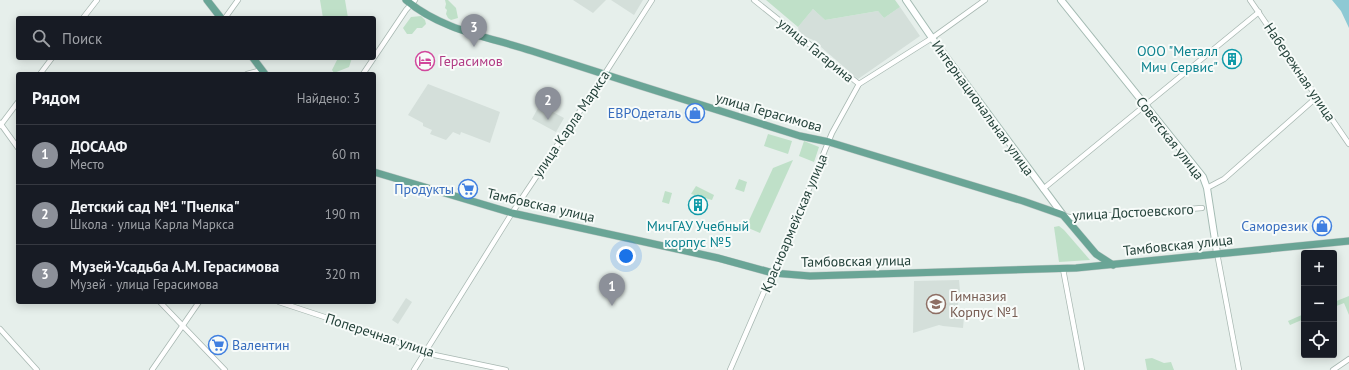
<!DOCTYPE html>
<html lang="ru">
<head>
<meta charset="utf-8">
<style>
	:root { --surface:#171b24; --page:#20242c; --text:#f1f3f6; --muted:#9ea1a6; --line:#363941; --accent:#8c9099 }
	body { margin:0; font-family:"PT Sans",sans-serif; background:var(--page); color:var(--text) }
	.controls { position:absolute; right:12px; bottom:12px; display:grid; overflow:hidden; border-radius:4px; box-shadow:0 2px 10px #0003 }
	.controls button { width:36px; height:36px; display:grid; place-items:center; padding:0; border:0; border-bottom:1px solid var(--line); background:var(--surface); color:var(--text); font:20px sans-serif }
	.you { position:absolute; left:626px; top:256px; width:14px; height:14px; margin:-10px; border:3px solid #fff; border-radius:50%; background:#1a73e8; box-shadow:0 0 0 6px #1a73e833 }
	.badge { display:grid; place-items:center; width:26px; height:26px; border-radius:50%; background:var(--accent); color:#fff; font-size:13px; font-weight:700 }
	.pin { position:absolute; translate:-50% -33px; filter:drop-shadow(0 1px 2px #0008) }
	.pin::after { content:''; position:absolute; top:21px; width:14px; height:12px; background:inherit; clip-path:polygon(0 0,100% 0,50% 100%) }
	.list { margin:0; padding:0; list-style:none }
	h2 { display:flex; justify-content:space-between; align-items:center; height:52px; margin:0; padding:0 16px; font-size:17px }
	h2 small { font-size:13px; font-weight:400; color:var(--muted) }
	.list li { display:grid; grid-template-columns:26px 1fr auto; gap:12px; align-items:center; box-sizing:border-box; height:60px; padding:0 16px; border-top:1px solid var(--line) }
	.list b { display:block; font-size:15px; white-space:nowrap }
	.list p { margin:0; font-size:13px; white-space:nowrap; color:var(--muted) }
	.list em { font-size:13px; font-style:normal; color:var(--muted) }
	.icon { flex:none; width:22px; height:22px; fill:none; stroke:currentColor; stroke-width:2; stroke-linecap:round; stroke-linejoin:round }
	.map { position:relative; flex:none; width:1349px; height:370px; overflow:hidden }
	.search { position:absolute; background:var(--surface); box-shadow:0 2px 10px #0003; left:16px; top:16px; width:360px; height:44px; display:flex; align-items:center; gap:10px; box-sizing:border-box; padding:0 14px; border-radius:4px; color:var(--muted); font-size:15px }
	.panel { position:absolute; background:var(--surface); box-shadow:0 2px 10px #0003; left:16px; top:72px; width:360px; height:232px; border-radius:4px }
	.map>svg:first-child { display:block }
</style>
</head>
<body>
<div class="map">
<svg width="1349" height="370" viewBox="0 0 1349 370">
	<rect width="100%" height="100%" fill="#e6efeb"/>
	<g fill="#d4dfda">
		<path d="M573 0H606L593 13Z"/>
		<path d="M611 0H643L634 15Z"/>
		<path d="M900 7 920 36 858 79 813 40 806 37 799 32 798 27 813 9 825 20 878 11 884 18Z"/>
		<path d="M428 84 500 112 490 143 461 132 460 135 453 132 446 140 430 134 432 130 423 126V123L408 115Z"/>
		<path d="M538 108 547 111H551L564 118 556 132 532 119Z"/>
		<path d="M959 280 960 291 956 316 964 317 963 328 943 326 939 325 913 333 914 281Z"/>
		<path d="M406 298 412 302 398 324 392 320Z"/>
	</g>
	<g fill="#bfe0c8">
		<path d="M320 0H345L348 18H323Z"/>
		<path d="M445 0H448L456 8 458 18 451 20 448 18 446 14 447 10 445 8 446 4Z"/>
		<path d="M766 0H895L900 7 884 18 878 11 825 20 813 9 798 27Z"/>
		<path d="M421 16 425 20 426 24 422 28H417L412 34H407L403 28 411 17Z"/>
		<path d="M342 58H352L349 67 334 73 332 70 337 60Z"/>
		<path d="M768 134 792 141 788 154 764 146Z"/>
		<path d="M804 141 819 147 814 162 799 156Z"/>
		<path d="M793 160 760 233 746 227 773 168Z"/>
		<path d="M739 179 747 182 744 192 735 189Z"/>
		<path d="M696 186 714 195 712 200 691 194Z"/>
		<path d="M665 191 672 193 669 204 662 202Z"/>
		<path d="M1059 226 1064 230 1090 260 1059 262 1054 227Z"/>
		<path d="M1349 296V315L1344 303 1334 307V302Z"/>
		<path d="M1304 314V319L1290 325 1288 321Z"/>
		<path d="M1152 358 1164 363 1171 362 1174 370H1147L1145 359Z"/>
	</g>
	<path fill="#8ec9d4" d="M1332 0H1349V28L1341 11Z"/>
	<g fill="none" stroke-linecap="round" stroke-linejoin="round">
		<defs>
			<g id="street">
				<path d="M754 0 859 84"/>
				<path d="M1250 0 1349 144"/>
				<path d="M83 18 97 0"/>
				<path d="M225 18 238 0"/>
				<path d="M40 74 52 58"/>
				<path d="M247 74 262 70"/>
				<path d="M363 74 406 10 415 0"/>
				<path d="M0 123 18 148"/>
				<path d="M0 126 18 102"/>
				<path d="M1207 188 1224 179 1317 97"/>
				<path d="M1043 189 1259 12"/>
				<path d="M1064 216 1075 218 1202 208"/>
				<path d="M1217 253 1239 370"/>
				<path d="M1063 269 1082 370"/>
				<path d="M160 302 225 370"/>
				<path d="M279 302 379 335 425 353 506 370"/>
				<path d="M0 329 37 370"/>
				<path d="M152 370 199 302"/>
				<path d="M414 370 512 213 604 75 652 0"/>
				<path d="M730 370 766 287 778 264 832 133 859 84 932 38 985 0"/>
				<path d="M1333 370 1349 359"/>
			</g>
			<g id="secondary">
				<path d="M906 0 932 38 1063 215"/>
				<path d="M1061 0 1203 177 1207 188 1217 253"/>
			</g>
			<g id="primary">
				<path d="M207 0 221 18"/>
				<path d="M406 0C441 30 489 37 532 51 621 80 711 108 800 136L829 142 1023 201 1063 215 1096 254 1113 265"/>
				<path d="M253 58 265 74"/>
				<path d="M374 172 512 213 718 258 773 273 810 276 1076 268 1349 241"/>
			</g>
		</defs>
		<use href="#street" stroke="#a8b8b2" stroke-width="6"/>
		<use href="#secondary" stroke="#a4bbb3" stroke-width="8"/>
		<use href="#primary" stroke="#c2cac8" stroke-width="8"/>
		<use href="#street" stroke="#fff" stroke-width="4.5"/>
		<use href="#secondary" stroke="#fff" stroke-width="6"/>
		<use href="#primary" stroke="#6aa596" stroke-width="7"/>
	</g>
	<defs>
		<symbol id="building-ring" viewBox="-11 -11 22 22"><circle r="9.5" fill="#f7fbf9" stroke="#0f9aa8" stroke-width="1.5"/><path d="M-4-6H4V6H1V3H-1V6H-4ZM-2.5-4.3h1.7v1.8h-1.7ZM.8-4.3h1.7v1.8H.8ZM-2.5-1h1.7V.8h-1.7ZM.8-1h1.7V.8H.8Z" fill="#0f9aa8"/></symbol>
		<symbol id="hotel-ring" viewBox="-11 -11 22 22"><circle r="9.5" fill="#f7fbf9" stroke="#d1479c" stroke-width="1.5"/><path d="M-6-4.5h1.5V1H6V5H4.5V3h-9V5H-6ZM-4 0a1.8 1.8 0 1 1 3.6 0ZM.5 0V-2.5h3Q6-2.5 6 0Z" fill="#d1479c"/></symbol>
		<symbol id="shop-ring" viewBox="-11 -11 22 22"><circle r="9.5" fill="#f7fbf9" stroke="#3f7fe0" stroke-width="1.5"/><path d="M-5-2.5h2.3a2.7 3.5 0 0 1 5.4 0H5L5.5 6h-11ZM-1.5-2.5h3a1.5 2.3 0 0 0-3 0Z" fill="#3f7fe0"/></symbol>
		<symbol id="supermarket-ring" viewBox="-11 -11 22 22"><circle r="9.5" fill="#f7fbf9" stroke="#3f7fe0" stroke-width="1.5"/><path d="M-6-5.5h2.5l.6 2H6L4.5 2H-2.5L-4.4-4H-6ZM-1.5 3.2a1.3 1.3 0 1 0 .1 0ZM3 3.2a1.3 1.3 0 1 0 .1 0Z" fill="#3f7fe0"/></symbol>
		<symbol id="school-ring" viewBox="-11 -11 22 22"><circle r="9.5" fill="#f7fbf9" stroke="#8d6e63" stroke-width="1.5"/><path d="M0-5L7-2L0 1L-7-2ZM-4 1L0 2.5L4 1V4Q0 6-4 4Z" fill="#8d6e63"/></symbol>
	</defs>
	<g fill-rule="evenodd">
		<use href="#building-ring" x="1221" y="48" width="22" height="22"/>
		<use href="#hotel-ring" x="414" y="50" width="22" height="22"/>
		<use href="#shop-ring" x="684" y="102" width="22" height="22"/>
		<use href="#supermarket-ring" x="457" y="178" width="22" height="22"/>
		<use href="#building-ring" x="687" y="194" width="22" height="22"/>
		<use href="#shop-ring" x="1311" y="215" width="22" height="22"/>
		<use href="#school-ring" x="925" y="293" width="22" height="22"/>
		<use href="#supermarket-ring" x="207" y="334" width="22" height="22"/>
	</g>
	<g text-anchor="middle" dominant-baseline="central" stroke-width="4" stroke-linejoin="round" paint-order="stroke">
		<g font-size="14" fill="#24423a" stroke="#f7fbf9">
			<text transform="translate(816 50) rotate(39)">улица Гагарина</text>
			<text transform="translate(1300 72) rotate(56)">Набережная улица</text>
			<text transform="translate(983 108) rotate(54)">Интернациональная улица</text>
			<text transform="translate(769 112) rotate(16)">улица Герасимова</text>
			<text transform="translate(571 124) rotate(-56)">улица Карла Маркса</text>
			<text transform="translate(1170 138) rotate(52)">Советская улица</text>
			<text transform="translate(541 205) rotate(13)">Тамбовская улица</text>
			<text transform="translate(1133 212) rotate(-3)">улица Достоевского</text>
			<text transform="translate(794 223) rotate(-67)">Красноармейская улица</text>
			<text transform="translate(1178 245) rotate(-6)">Тамбовская улица</text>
			<text transform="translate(856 261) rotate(-1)">Тамбовская улица</text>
			<text transform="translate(380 335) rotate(18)">Поперечная улица</text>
		</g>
		<g font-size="14" fill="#0d838f" stroke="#f7fbf9" text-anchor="end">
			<text x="1218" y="51">ООО "Металл<tspan x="1218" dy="16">Мич Сервис"</tspan></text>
			<text x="698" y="226" text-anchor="middle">МичГАУ Учебный<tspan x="698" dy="16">корпус №5</tspan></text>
		</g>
		<g font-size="14" fill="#b23c85" stroke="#f7fbf9" text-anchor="start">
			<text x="439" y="61">Герасимов</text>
		</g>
		<g font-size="14" fill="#366cbe" stroke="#f7fbf9" text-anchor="end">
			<text x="681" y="113">ЕВРОдеталь</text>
			<text x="454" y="189">Продукты</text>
			<text x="1308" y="226">Саморезик</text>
			<text x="232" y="345" text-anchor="start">Валентин</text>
		</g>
		<g font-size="14" fill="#785e54" stroke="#f7fbf9" text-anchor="start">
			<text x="950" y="296">Гимназия<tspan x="950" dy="16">Корпус №1</tspan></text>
		</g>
	</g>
</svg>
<div class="controls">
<button>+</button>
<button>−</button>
<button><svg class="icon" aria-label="locate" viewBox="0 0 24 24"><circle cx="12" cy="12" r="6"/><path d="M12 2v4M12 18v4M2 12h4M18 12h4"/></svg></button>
</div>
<div class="you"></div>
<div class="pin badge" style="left:612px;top:306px">1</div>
<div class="pin badge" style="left:548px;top:120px">2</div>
<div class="pin badge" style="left:474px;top:47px">3</div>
<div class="search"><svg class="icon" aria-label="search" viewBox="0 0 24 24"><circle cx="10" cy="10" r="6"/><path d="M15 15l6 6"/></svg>Поиск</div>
<section class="panel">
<h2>Рядом<small>Найдено: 3</small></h2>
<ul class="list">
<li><span class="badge">1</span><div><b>ДОСААФ</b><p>Место</p></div><em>60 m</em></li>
<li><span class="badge">2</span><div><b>Детский сад №1 &quot;Пчелка&quot;</b><p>Школа · улица Карла Маркса</p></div><em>190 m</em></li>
<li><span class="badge">3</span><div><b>Музей-Усадьба А.М. Герасимова</b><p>Музей · улица Герасимова</p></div><em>320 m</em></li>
</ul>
</section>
</div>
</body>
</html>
